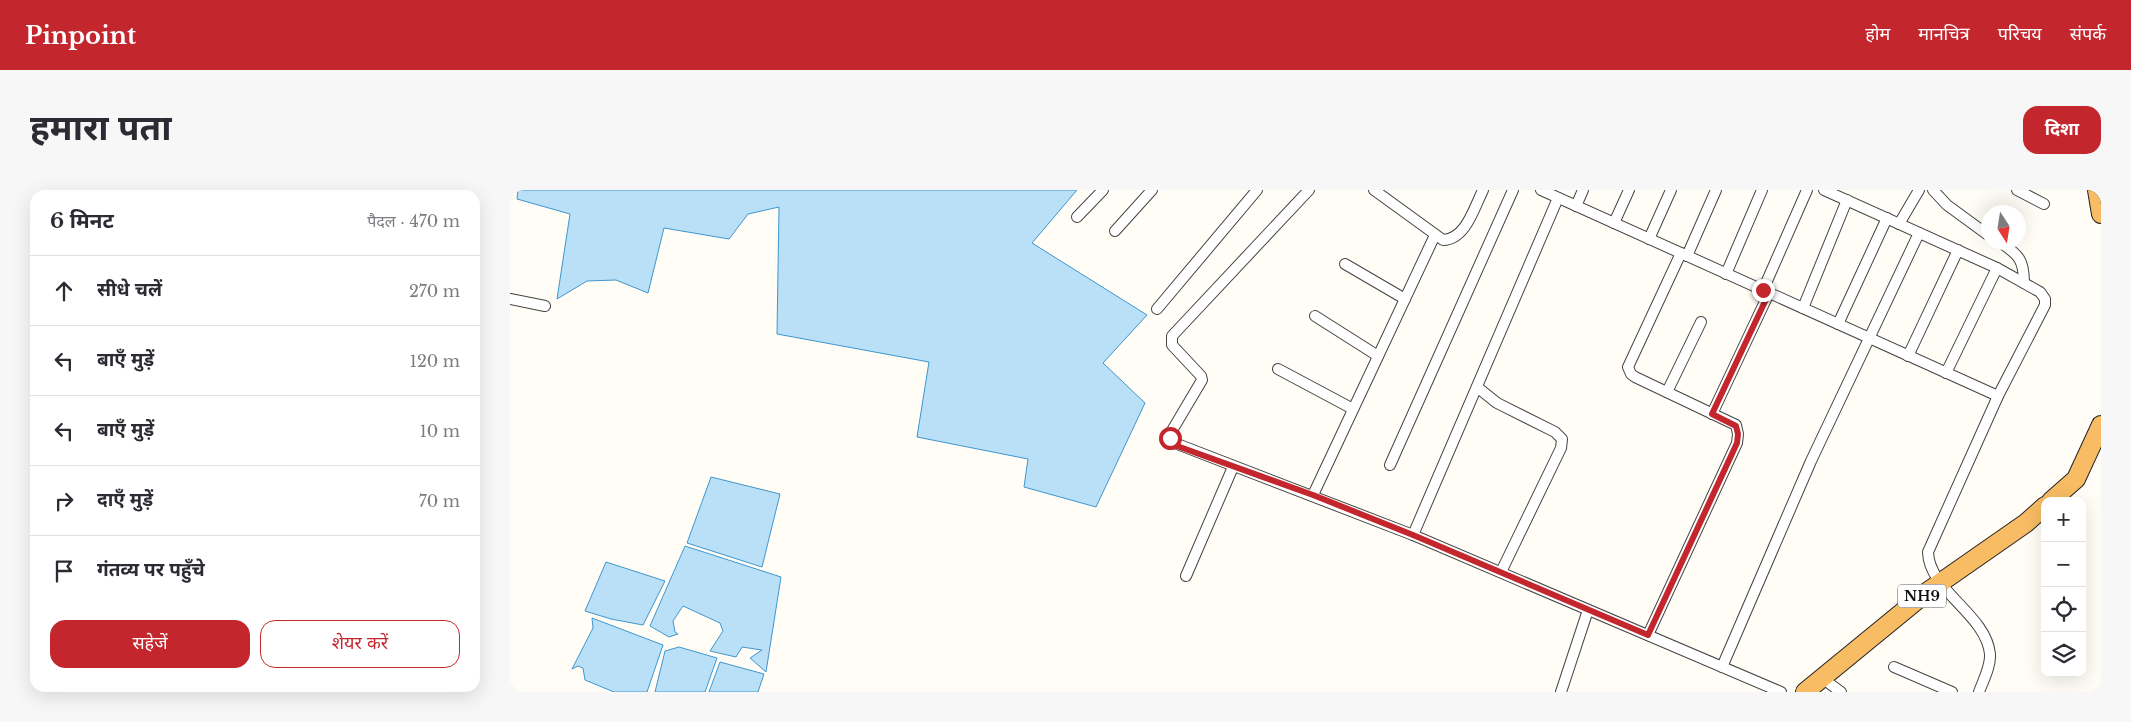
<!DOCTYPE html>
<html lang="hi">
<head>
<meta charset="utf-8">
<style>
	:root { --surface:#fff; --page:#f7f7f7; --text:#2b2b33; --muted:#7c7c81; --line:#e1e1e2; --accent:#c4262e }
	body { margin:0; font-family:"Libre Baskerville","Noto Sans Devanagari",serif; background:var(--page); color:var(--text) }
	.controls { position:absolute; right:15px; bottom:15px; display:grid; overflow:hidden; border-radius:10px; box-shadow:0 5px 20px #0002 }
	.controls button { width:45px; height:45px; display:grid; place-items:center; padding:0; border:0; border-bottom:1px solid var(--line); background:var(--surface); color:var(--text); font:25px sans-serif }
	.compass { position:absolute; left:1471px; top:15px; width:45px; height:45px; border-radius:50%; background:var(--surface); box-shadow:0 5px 20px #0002; rotate:168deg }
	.stop { position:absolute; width:15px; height:15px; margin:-11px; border:4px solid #c4262e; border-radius:50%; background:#fff }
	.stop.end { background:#c4262e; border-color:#fff; box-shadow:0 1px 5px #0008 }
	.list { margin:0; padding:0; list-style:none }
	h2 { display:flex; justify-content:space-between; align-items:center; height:65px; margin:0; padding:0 20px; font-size:21px }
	h2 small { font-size:16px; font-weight:400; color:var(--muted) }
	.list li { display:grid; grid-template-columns:32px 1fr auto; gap:15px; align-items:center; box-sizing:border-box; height:70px; padding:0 20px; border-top:1px solid var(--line) }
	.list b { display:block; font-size:19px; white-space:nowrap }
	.list em { font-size:16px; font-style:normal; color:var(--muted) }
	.actions { display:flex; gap:10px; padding:15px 20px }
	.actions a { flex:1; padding:11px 0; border:1px solid var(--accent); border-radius:15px; text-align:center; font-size:18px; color:var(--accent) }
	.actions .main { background:var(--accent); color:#fff }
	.icon { flex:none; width:28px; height:28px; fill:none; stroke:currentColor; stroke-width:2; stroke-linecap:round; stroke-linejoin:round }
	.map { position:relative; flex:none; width:1591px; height:502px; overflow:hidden; border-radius:15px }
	header { display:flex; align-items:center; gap:30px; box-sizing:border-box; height:70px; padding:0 25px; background:var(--accent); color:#fff }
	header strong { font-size:24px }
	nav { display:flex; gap:28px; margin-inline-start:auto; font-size:18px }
	.intro { display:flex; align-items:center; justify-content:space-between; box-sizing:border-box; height:120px; padding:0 30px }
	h1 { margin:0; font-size:35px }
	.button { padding:12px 22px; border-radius:15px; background:var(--accent); color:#fff; font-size:18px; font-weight:700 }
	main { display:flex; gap:30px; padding:0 30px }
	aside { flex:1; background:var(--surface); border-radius:15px; box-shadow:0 5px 20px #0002 }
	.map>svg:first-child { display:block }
</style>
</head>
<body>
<header>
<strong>Pinpoint</strong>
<nav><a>होम</a><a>मानचित्र</a><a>परिचय</a><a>संपर्क</a></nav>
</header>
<div class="intro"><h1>हमारा पता</h1><a class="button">दिशा</a></div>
<main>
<aside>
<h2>6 मिनट<small>पैदल · 470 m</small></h2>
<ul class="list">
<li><svg class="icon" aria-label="ahead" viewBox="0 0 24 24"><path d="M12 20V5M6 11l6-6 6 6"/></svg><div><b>सीधे चलें</b></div><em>270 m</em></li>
<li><svg class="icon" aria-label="left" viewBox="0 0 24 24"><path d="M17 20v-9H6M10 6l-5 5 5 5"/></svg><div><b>बाएँ मुड़ें</b></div><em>120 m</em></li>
<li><svg class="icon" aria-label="left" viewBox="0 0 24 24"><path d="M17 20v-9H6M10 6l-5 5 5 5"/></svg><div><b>बाएँ मुड़ें</b></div><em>10 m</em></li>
<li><svg class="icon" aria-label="right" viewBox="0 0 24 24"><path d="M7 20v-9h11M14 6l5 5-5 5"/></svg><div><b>दाएँ मुड़ें</b></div><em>70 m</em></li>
<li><svg class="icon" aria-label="arrive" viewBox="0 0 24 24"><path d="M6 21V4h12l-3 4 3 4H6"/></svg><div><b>गंतव्य पर पहुँचे</b></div></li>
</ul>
<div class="actions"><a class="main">सहेजें</a><a>शेयर करें</a></div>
</aside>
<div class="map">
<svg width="1591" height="502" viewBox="0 0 1591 502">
	<rect width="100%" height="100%" fill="#fffdf5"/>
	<g fill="#b9e0f7" stroke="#3f96cf">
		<path d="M8 0H567L522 53 637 125 593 173 635 213 586 317 514 297 518 269 407 247 419 172 267 144 269 17 238 24 219 49 154 38 138 103 106 90 77 91 47 109 60 24 7 9Z"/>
		<path d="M201 287 270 304 252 377 177 353Z"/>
		<path d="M175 356 271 387 256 482 240 468 252 460 232 457 226 467 200 461 213 441 210 433 173 416 163 431 165 442 168 444 159 447 140 436Z"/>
		<path d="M96 372 155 391 133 435 101 429 75 421Z"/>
		<path d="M82 428 153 455 137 502H104L75 490 73 478 68 476 62 479 83 438Z"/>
		<path d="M169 457 207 468 195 502H145L155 461Z"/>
		<path d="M210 472 254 484 248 502H199Z"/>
	</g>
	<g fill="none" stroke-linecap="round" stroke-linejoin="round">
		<defs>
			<g id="minor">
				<path d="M799 0 662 146V155L691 186 692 190 660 244 662 252 903 345 1271 502"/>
				<path d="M864 0 933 50C956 49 964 18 973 0"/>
				<path d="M1031 0 1488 206"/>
				<path d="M1314 0 1487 78 1530 102 1535 109V115L1488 206 1418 362C1419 401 1476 424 1480 464 1481 476 1473 491 1469 502"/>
				<path d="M1423 0 1437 15 1478 45"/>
				<path d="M1507 0 1534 14"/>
				<path d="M1066 16 1073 0"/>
				<path d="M567 27 593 0"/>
				<path d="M1104 33 1119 0"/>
				<path d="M1389 34 1409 0"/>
				<path d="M605 41 642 0"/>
				<path d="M1139 49 1161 0"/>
				<path d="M1490 52C1509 65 1514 70 1514 93"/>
				<path d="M1177 66 1206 0"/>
				<path d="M835 74 895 109"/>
				<path d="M1216 84 1252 0"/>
				<path d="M1253 100 1297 0"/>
				<path d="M0 109 35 116"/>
				<path d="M1293 118 1337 10"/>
				<path d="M647 119 747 0"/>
				<path d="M805 126 868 166"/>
				<path d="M1328 134 1377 28"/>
				<path d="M1398 166 1448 60"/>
				<path d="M768 179 843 219"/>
				<path d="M1436 183 1487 78"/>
				<path d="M967 197 987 213 1045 242 1052 249 1051 258 991 382"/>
				<path d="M1157 202 1191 132"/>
				<path d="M1202 224 1259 103"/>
				<path d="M880 275 1003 0"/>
				<path d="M803 305 925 45"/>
				<path d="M903 345 1048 8"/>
				<path d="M676 386 723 277"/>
				<path d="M1138 445 1227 253 1228 244 1226 235 1125 187 1121 184 1118 177 1171 63"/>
				<path d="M1212 477 1301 271 1409 43"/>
				<path d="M1384 477 1442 502"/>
				<path d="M1312 488 1331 502"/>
				<path d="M1051 502 1078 420"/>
			</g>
			<g id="trunk">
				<path d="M1587 0 1591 24"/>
				<path d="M1541 311 1566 289 1591 235"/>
				<path d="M1295 502 1417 402 1516 333 1535 316"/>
			</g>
		</defs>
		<use href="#minor" stroke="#444" stroke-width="12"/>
		<use href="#trunk" stroke="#222" stroke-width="20"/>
		<use href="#minor" stroke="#fff" stroke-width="10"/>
		<use href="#trunk" stroke="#f7bc64" stroke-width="18"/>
	</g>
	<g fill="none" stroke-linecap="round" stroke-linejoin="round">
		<path stroke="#c4262e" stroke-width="6" d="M660 248 667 256 803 305 903 345 1138 445 1227 253 1228 244 1226 236 1202 224 1259 103 1253 100"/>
	</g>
	<g text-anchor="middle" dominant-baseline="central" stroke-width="5" stroke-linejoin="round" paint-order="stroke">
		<rect fill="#fff" stroke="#585858" stroke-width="1" x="1388" y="394.5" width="48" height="23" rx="4"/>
		<g font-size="14" font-weight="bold" fill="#111">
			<text x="1412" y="406">NH9</text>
		</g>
	</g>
</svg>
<div class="controls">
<button>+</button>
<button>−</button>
<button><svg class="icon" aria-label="locate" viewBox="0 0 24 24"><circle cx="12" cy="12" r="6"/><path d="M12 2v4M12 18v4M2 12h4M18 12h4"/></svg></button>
<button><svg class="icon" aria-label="layers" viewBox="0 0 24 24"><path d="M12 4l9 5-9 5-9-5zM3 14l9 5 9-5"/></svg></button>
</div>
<svg class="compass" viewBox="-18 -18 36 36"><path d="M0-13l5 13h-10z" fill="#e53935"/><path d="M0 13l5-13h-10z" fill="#7c7c81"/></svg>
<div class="stop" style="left:660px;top:248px"></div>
<div class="stop end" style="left:1253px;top:100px"></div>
</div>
</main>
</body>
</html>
